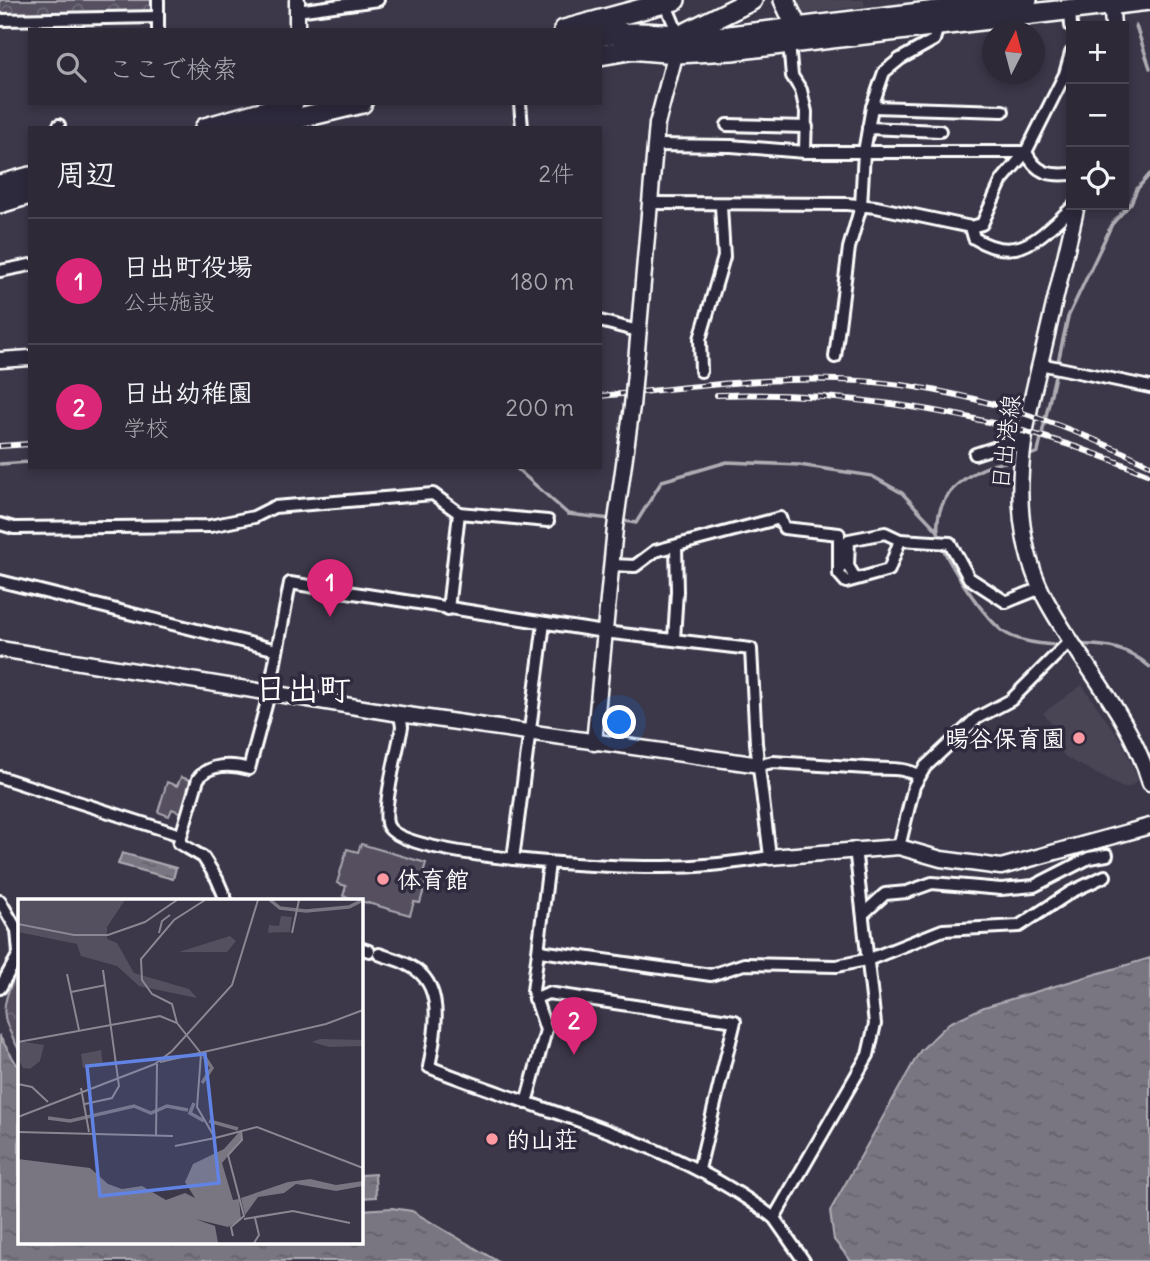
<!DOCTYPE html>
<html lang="ja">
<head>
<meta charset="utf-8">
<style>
	:root { --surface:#2d2937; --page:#35313f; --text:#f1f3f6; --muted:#a7a6ad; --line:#484552; --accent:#db2777 }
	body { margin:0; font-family:Delius,"Klee One",sans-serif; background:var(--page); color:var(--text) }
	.controls { position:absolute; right:21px; top:21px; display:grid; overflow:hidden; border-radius:0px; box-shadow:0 4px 10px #0003 }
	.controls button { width:63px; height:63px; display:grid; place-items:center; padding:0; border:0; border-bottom:2px solid var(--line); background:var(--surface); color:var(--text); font:35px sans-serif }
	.compass { position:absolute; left:982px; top:21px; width:63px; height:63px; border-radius:50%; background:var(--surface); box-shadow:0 4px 10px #0003; rotate:6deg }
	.you { position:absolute; left:620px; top:723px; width:24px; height:24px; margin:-18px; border:5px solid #fff; border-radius:50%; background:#1a73e8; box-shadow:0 0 0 10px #1a73e833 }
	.badge { display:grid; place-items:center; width:46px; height:46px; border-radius:50%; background:var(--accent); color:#fff; font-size:23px; font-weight:700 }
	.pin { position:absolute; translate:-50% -58px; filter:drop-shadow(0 2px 4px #0008) }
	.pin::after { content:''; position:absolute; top:37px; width:24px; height:21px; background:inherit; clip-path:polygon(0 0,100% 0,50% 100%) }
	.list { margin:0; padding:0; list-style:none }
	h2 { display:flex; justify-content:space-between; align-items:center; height:91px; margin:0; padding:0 28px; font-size:30px }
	h2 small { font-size:23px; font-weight:400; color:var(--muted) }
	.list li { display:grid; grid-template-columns:46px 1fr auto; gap:21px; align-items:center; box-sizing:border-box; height:126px; padding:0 28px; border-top:2px solid var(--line) }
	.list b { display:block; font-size:26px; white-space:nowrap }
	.list p { margin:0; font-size:23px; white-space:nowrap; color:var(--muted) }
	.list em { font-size:23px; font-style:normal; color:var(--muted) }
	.icon { flex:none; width:38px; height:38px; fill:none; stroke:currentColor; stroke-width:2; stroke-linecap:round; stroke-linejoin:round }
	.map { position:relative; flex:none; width:1150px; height:1261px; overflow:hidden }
	.search { position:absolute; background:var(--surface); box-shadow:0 4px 10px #0003; left:28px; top:28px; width:574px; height:77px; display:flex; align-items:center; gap:18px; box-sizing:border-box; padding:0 24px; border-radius:0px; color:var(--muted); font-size:26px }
	.panel { position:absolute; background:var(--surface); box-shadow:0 4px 10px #0003; left:28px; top:126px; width:574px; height:343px; border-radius:0px }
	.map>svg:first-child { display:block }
</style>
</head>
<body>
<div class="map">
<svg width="1150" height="1261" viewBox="0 0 1150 1261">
	<defs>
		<pattern id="park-crowns" width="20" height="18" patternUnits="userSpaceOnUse" patternTransform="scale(1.75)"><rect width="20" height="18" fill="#555060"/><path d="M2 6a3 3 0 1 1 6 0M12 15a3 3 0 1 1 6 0" fill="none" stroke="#6e6a78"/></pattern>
		<pattern id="water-ripples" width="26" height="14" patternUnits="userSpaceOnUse" patternTransform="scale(1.75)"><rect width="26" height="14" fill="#797682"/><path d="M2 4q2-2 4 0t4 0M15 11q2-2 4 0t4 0" fill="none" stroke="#626167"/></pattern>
	</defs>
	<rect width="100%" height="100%" fill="#3c3749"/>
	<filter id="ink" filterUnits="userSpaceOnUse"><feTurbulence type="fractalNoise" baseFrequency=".0143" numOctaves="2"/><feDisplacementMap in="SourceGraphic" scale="14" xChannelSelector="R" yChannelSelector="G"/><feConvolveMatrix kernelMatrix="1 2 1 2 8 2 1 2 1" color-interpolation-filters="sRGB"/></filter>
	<g filter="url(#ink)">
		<g fill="#494455">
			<path d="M797 0H864V6L801 14Z"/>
			<path d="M1082 685 1122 742 1138 779 1132 786 1123 788 1065 757 1046 731 1053 727 1043 713Z"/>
		</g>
		<g fill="#555060" stroke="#aaa8b0" stroke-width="2">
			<path d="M181 777 193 781 182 813 172 809 169 816 158 812 167 782 177 786Z"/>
			<path d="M361 844 426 863 423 873 428 875 420 903 414 902 410 915 343 896 346 886 337 883 347 849 358 852Z"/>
		</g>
		<g fill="url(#park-crowns)" stroke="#aaa8b0" stroke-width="2">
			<path d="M0 0H154V12L0 16Z"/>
			<path d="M16 973 19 978V1050C0 1014 0 1010 16 973Z"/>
		</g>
		<g fill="url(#water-ripples)" stroke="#afadb4" stroke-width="2">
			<path d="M122 853 176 868 173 879 118 864Z"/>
			<path d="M1150 958V1261H851L834 1240 830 1211 920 1051 949 1023 984 1007Z"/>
			<path d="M0 1037 19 1068V1242H360L361 1210 392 1208 412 1211 497 1261H0Z"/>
			<path d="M375 1174 376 1197 361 1198V1175Z"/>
		</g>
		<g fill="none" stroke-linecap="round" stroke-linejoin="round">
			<g stroke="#afadb4" stroke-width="3.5">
				<path d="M1136 26 1150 68"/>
				<path d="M1028 456 1038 452 1068 317 1112 224 1131 203 1137 189 1150 174"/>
				<path d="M1017 460C981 464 934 487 938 531 941 557 981 612 1001 630 1016 642 1044 645 1063 645"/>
				<path d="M0 464 30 462"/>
				<path d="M515 467 568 514 611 519"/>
				<path d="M618 520 636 523 662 481 727 462 799 465 872 476 902 493 938 531"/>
				<path d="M1077 645C1105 644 1129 648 1150 667"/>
			</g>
			<defs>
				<g id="street">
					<path d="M158 0V30"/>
					<path d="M664 0 679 36"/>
					<path d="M1070 10 1071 26"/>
					<path d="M297 11 378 0"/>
					<path d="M0 20 158 17"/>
					<path d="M789 43 792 76 801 90 806 112 805 152H1026L1065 74 1071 53"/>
					<path d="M520 103 522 128"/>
					<path d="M872 107 1003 111"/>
					<path d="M727 125 807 127"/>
					<path d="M58 128 59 125"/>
					<path d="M868 128 940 131"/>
					<path d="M655 145 731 146 805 152"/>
					<path d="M649 203 847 204 876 207 971 227 982 224 1002 180 1026 152C1036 173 1049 176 1071 174"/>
					<path d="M971 227 974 238C1019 266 1041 235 1075 205"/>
					<path d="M0 271 30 265"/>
					<path d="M600 321 638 331"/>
					<path d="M835 357 849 248 861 206 864 152 872 107 884 72 900 59 934 40 938 26"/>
					<path d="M1040 364 1150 387"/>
					<path d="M701 371 700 339 724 257 721 206"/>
					<path d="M975 454 1024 438"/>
					<path d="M459 513 548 521"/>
					<path d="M0 524 14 528 210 526 254 517 274 507 433 494 459 513 448 609"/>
					<path d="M611 565 635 566 655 551 780 518 784 528 839 534V574L846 582 889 570 900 540 950 543 969 578 1006 602 1041 588"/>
					<path d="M854 576 848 566 849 540 885 533 900 540"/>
					<path d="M0 581 277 650"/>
					<path d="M674 639 677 591 676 546"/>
					<path d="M760 765 773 762C804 764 835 766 867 768 887 770 901 766 920 776"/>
					<path d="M0 777 180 835"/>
					<path d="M899 847 914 786 925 767 977 718 1011 700 1071 640"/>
					<path d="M513 859 544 623"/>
					<path d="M226 900 217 879 203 857 179 843 198 779C209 763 232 764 249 769L269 694 290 583 604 632 751 649 756 743 770 857C736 863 699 867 664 867 623 868 404 859 388 826 381 812 398 748 402 727L400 714"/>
					<path d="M0 901 17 930 19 953"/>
					<path d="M863 914 885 894 907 892 932 883 1001 889 1034 886 1089 858 1107 855"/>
					<path d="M360 948 369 951"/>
					<path d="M540 951 711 975 744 964 837 966 870 959 943 930 1019 926 1071 892 1105 876"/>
					<path d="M379 954C389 958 401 960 410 966 447 985 435 1034 429 1067 546 1114 673 1140 774 1218L868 1055 875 1024 855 848"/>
					<path d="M0 988 19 954"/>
					<path d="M534 999 548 993 735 1021 699 1169"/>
					<path d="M526 1103 546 1030 533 991 549 863"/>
					<path d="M774 1218 804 1261"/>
				</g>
				<g id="secondary">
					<path d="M1111 0 1113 26"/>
					<path d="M297 30V0"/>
					<path d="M1077 205C1067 250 1056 295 1046 339 1025 424 1002 511 1043 594 1076 659 1129 711 1150 783"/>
					<path d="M0 360 30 358"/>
					<path d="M634 384 657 124 678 44"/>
					<path d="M0 649 400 714 760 765"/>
					<path d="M594 743 615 528 632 406"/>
					<path d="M770 857 899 847 941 859 1001 867 1150 826"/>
				</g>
				<g id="highway">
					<path d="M784 0 797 28"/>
					<path d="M564 30 675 0"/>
					<path d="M682 35 752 0"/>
					<path d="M600 36C643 28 686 39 729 36L1027 0"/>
					<path d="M629 49 677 53 732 50 1149 0"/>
					<path d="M600 55 641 48"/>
					<path d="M205 128 293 103"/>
					<path d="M258 128 362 103"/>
					<path d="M0 185 30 177"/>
					<path d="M0 203 30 194"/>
				</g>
			</defs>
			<use href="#street" stroke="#fff" stroke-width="16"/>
			<use href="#secondary" stroke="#fff" stroke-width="19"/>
			<use href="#highway" stroke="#fff" stroke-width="24"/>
			<use href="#street" stroke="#2f2a3d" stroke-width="10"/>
			<use href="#secondary" stroke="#2f2a3d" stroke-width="14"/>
			<use href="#highway" stroke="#2f2a3d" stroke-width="19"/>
			<defs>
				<g id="rail">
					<path d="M717 395C865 391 1010 416 1147 474"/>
					<path d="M600 396C686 388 774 375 861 381 964 388 1057 420 1150 465"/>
					<path d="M0 446 30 444"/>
				</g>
			</defs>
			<use href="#rail" stroke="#fff" stroke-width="6"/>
			<use href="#rail" stroke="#2f2a3d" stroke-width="3.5" stroke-dasharray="10" stroke-linecap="butt"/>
			<defs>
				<path id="secondary-bridge" d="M632 406 634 384"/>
			</defs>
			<use href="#secondary-bridge" stroke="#fff" stroke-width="19" stroke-linecap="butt"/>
			<use href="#secondary-bridge" stroke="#2f2a3d" stroke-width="14"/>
		</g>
	</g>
	<g fill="#ff9aa2" stroke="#2f2a3d" stroke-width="2.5">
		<circle cx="1079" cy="738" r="7"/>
		<circle cx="383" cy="879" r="7"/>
		<circle cx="492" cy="1139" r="7"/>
	</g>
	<g text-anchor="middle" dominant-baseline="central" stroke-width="7" stroke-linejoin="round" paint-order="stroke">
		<g font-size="24" fill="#fff" stroke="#2f2a3d">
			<text transform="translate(1005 442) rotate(-83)">日出港線</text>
		</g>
		<g font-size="24" font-weight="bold" fill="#fff" stroke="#2f2a3d" text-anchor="start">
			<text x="1065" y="738" text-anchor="end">暘谷保育園</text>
			<text x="397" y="879">体育館</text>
			<text x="506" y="1139">的山荘</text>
		</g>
		<g font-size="32" font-weight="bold" fill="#fff" stroke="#2f2a3d">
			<text x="303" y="688">日出町</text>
		</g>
	</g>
	<g transform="translate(18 899)">
		<rect width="345" height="345" fill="#3c3749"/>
		<path d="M263 17 274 18 272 33 244 34H250L251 26 261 27Z" fill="#555060"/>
		<path d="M0 1H107L89 28V40L99 44 116 74 171 90 179 99 121 87 99 67 63 57 59 45 0 33ZM212 37 218 42 209 53H161ZM302 140 345 141V147L311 148 294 143ZM0 142 26 146 22 162 12 170 5 169 0 160Z" fill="#555060"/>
		<path d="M83 151 85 167 65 169 63 155Z" fill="#555060"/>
		<path d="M222 232 224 241 204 264 215 301 221 300 223 321 210 328 177 320 197 327 200 344H0V260L72 269 90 285 104 290 124 287 148 301 167 294 177 299 167 283 175 265 206 250ZM292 280 318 286 345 282V287L318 292 278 285 266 294 240 298 227 316 223 299 270 283Z" fill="#797682"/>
		<path fill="none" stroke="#797682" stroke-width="3.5" d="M252 1 262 9 288 12 331 8 345 1M184 184 194 169 186 157M176 204 172 214 186 222M30 219 52 222 116 207 133 214 149 207 170 211M191 222 220 230"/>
		<path fill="none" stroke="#8a8792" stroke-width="2" d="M0 25 56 36H90L127 23 159 1M141 34 144 22 152 16M274 34 281 1M49 75 61 131M53 93 88 86M159 124 154 105 134 95 124 81 123 60 156 21 187 1M0 143 142 117 159 124 182 153M183 155 179 208 197 239 239 228 345 269M142 163 308 125 345 111M0 185 14 188 30 203M63 189 71 233M67 205 94 199 101 187 85 71M0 218 137 165 154 152 214 86 240 1M0 233 155 237M138 237 139 165M157 247 197 239M226 320 275 312 332 324M215 337 213 328 226 317 210 256 224 241 223 232M236 344 241 336 237 319"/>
		<path fill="#6183e4" fill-opacity="0.15" stroke="#6183e4" stroke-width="3.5" d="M187 155 201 284 82 297 69 167Z"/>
		<rect width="345" height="345" fill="none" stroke="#fff" stroke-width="3.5"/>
	</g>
</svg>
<div class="controls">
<button>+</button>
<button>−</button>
<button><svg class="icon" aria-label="locate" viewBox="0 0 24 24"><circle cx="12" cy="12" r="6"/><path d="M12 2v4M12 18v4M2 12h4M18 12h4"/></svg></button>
</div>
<svg class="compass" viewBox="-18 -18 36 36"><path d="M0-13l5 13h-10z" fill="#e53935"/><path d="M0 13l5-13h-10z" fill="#a7a6ad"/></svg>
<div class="you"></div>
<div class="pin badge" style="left:330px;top:617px">1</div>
<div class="pin badge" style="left:574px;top:1055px">2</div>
<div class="search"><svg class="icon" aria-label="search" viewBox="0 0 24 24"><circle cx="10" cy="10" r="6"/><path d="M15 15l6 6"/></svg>ここで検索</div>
<section class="panel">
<h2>周辺<small>2件</small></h2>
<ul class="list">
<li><span class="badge">1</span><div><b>日出町役場</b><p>公共施設</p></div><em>180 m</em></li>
<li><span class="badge">2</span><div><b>日出幼稚園</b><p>学校</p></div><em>200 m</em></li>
</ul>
</section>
</div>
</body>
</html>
